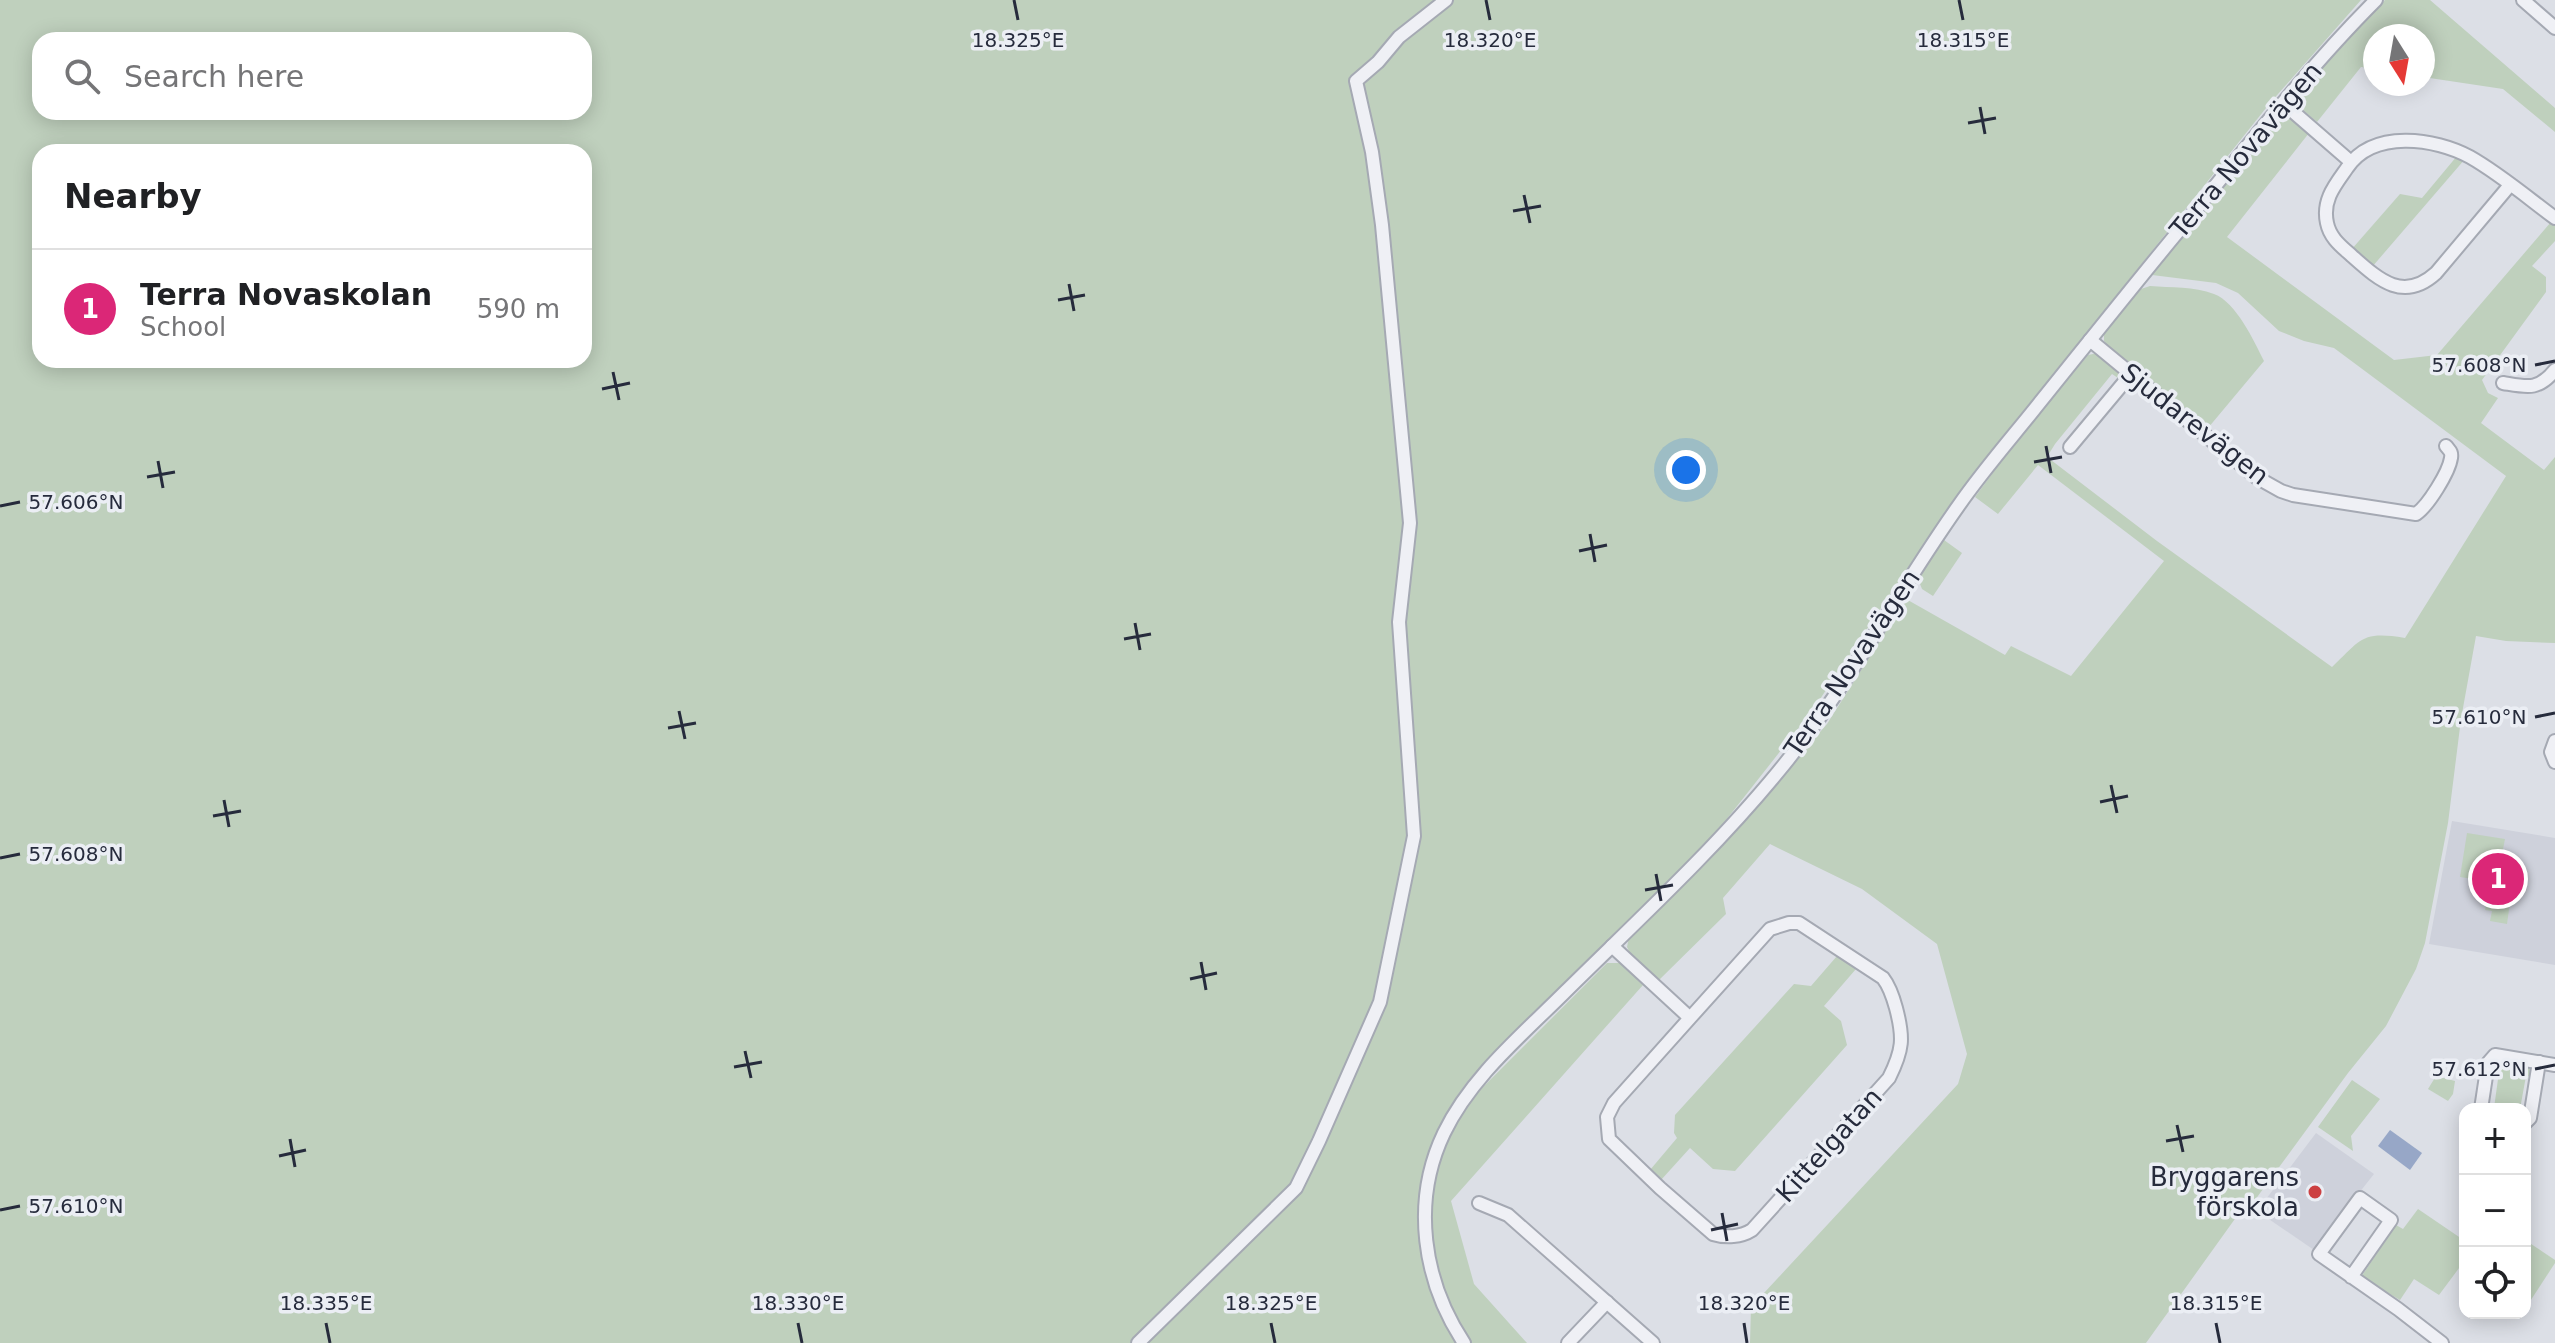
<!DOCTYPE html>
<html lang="en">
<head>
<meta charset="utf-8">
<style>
	:root { --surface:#fff; --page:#f6f6f6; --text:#202124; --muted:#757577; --line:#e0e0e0; --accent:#db2777 }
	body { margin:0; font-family:"DejaVu Sans",sans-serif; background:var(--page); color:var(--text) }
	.controls { position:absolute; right:24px; bottom:24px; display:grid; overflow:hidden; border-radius:16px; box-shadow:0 4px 20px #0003 }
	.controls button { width:72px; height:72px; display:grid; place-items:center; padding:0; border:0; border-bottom:2px solid var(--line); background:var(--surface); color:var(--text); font:40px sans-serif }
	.compass { position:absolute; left:2363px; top:24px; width:72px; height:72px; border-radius:50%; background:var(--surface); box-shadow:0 4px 20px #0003; rotate:169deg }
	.you { position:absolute; left:1686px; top:470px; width:28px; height:28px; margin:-20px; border:6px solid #fff; border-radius:50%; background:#1a73e8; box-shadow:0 0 0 12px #1a73e833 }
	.badge { display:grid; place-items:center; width:52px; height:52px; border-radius:50%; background:var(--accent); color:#fff; font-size:26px; font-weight:700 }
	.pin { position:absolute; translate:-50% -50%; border:4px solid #fff; box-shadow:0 2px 8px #0006 }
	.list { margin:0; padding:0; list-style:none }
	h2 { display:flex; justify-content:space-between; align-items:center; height:104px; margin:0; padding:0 32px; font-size:34px }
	h2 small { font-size:26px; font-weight:400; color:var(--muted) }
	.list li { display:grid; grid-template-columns:52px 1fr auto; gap:24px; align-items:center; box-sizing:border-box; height:120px; padding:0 32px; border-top:2px solid var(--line) }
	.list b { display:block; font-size:30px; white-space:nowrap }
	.list p { margin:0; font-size:26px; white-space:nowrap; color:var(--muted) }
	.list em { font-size:26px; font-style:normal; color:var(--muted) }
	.icon { flex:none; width:44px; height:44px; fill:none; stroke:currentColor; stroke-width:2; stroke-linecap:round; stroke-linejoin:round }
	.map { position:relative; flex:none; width:2555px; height:1343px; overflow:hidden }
	.search { position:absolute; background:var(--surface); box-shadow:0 4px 20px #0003; left:32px; top:32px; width:560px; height:88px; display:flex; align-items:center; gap:20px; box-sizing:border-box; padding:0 28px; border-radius:24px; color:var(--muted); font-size:30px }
	.panel { position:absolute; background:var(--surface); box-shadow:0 4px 20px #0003; left:32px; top:144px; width:560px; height:224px; border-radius:24px }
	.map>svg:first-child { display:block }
</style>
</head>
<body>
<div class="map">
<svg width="2555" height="1343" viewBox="0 0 2555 1343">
	<rect width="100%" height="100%" fill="#dcdfe6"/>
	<g fill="#ced1db">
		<path d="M2452 821 2555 838V965L2429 944Z"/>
		<path d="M2316 1133 2374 1174 2314 1250 2257 1211Z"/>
	</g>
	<g fill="#bfd0bd" fill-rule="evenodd">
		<path d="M0 0H2361L2270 103 1952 502 1812 711 1711 839 1490 1057C1481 1067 1470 1077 1462 1089 1408 1163 1404 1267 1456 1343H0ZM40 40H584V112H40ZM40 152H584V360H40Z"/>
		<path d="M2385 0H2430L2555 108V132L2503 89 2423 77V36H2375V69L2361 67 2317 122 2298 106 2297 94 2350 33Z"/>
		<path d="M2289 116 2309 133 2227 237 2394 360 2437 355 2551 222 2555 225V241L2532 266 2546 277V292L2482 380 2488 393 2498 398 2481 423 2544 470 2555 457V643L2506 641 2476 636 2461 719 2448 823 2425 943 2416 969 2386 1026 2348 1073 2255 1200 2237 1216 2146 1343H1750L1751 1307 1958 1084 1967 1054 1937 944 1862 889 1770 844 1723 898 1726 914 1658 981 1632 957 1627 947 1629 937 1730 836 1827 724 1906 599 2005 655 2011 646 2071 676 2164 561 2038 465 1998 514 1975 497 2014 444 2088 355 2098 353 2121 374 2118 378 2112 374 2055 444 2047 457 2157 541 2332 667C2362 639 2361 631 2405 638L2506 476 2334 348 2304 341 2279 331 2238 293 2216 283 2152 275 2278 118Z"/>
		<path d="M2457 156 2465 159 2372 267 2351 250 2400 194 2422 198Z"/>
		<path d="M2150 286C2171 288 2194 286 2214 294 2236 302 2254 341 2264 361L2208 428 2113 352 2104 341V332L2141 289Z"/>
		<path d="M1944 540 1962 553 1933 596 1922 589 1918 579Z"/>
		<path d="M2467 833 2505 839 2501 859 2489 857 2485 881 2460 877Z"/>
		<path d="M2488 892 2511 895 2507 924 2490 921 2492 911 2485 910Z"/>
		<path d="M1837 956 1856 969 1824 1006 1841 1021 1847 1045 1735 1171 1713 1169 1690 1148 1661 1180 1650 1170 1677 1138 1674 1133 1675 1115 1794 984 1811 986Z"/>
		<path d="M1607 963H1621L1643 985 1451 1201 1474 1284 1527 1343H1467C1460 1330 1452 1318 1447 1305 1430 1265 1426 1199 1440 1158 1449 1133 1465 1110 1481 1089Z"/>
		<path d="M2500 1061 2532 1067 2534 1077 2526 1076 2520 1109H2487L2494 1108 2499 1072 2492 1070 2493 1066Z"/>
		<path d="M2436 1076 2455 1081 2453 1094 2448 1101 2428 1089Z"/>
		<path d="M2352 1080 2380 1099 2351 1136 2353 1151 2318 1127Z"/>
		<path d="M2418 1209 2465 1241V1260L2439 1295 2414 1279 2400 1300 2361 1277 2396 1225 2403 1229Z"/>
		<path d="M2525 1240 2555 1260V1263L2525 1309Z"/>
	</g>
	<path fill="#97a7c7" d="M2390 1130 2422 1153 2410 1170 2378 1146Z"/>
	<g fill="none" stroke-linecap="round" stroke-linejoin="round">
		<defs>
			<g id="street">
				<path d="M2523 0 2555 28"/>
				<path d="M2283 103 2351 162"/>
				<path d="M2510 185 2436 273C2403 303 2378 279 2352 256 2341 246 2330 238 2327 223 2322 200 2335 185 2347 168 2373 129 2435 138 2470 157 2500 174 2528 198 2555 218"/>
				<path d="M2090 340 2256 477 2281 491 2293 495 2416 514C2428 506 2449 472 2451 458 2452 452 2450 451 2446 446"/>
				<path d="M2503 383C2527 387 2538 391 2555 370"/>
				<path d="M2070 447 2131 374"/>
				<path d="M2555 741 2551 752 2555 762"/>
				<path d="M1612 946 1690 1018 1614 1103 1607 1117 1609 1139 1660 1188 1713 1234C1726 1238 1741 1237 1752 1230L1889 1078C1903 1050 1904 1038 1896 1008 1893 997 1890 987 1883 978L1799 923H1789L1770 929 1690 1018"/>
				<path d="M2481 1109 2488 1063 2495 1055 2555 1065"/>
				<path d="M2525 1123 2530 1118 2539 1062"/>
				<path d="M1479 1203 1508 1215 1653 1343"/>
				<path d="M2351 1277 2391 1220 2360 1198 2319 1254 2398 1309 2442 1343"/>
				<path d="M1138 1343 1296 1188 1319 1141 1380 1002 1414 836 1399 622 1410 523 1382 225 1372 152 1356 81 1378 62 1399 37 1446 0"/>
				<path d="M1464 1343C1423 1281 1411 1202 1444 1133 1471 1077 1522 1035 1565 992 1638 920 1713 851 1778 772 1847 689 1897 592 1959 505 1982 472 2008 442 2033 411 2079 354 2125 296 2172 239 2238 159 2302 74 2376 0"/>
				<path d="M1568 1343 1607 1302"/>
			</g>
		</defs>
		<use href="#street" stroke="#a5a9b3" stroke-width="16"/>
		<use href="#street" stroke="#eff0f5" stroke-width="12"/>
	</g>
	<path fill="none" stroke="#262b3c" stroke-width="3" d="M1014 0 1018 20M1486 0 1490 20M1959 0 1963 20M1980 107 1985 134M1968 123 1996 118M1524 195 1530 223M1513 211 1541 206M1069 284 1074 311M1058 300 1085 295M2535 365 2555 361M613 372 619 400M602 389 630 383M2046 446 2051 473M158 461 163 488M2034 462 2062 457M147 477 175 472M0 506 20 502M1590 534 1595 562M1579 551 1607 545M1135 623 1140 650M1124 639 1151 634M679 711 685 739M2535 717 2555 713M668 728 696 723M2111 785 2117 813M224 800 229 827M2100 802 2128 796M213 816 241 811M0 858 20 854M1656 874 1661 901M1645 890 1673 885M1201 962 1206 990M1190 979 1217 973M745 1051 751 1078M734 1067 762 1062M2535 1069 2555 1065M2177 1125 2183 1152M290 1139 295 1167M2166 1141 2194 1136M279 1156 306 1150M0 1210 20 1206M1722 1213 1727 1241M1711 1230 1738 1224M326 1323 330 1343M798 1323 802 1343M1271 1323 1275 1343M1744 1323 1747 1343M2216 1323 2220 1343"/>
	<circle fill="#cc4042" stroke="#ebeef4" stroke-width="3" cx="2315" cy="1192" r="8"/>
	<g text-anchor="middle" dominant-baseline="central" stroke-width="7" stroke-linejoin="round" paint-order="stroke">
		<g font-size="26" fill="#262b3c" stroke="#ebeef4">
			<text transform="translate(2246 150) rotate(-50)">Terra Novavägen</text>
			<text transform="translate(2195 424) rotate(38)">Sjudarevägen</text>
			<text transform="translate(1852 663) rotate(-56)">Terra Novavägen</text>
			<text transform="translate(1829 1145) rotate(-48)">Kittelgatan</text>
		</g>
		<g font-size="26" fill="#262b3c" stroke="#ebeef4" text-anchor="end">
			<text x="2299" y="1177">Bryggarens<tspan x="2299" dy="30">förskola</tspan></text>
		</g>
	</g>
	<g font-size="20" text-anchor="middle" fill="#262b3c" stroke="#ebeef4" stroke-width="7" stroke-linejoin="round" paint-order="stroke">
		<text x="1018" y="47">18.325°E</text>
		<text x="1490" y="47">18.320°E</text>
		<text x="1963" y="47">18.315°E</text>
		<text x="2479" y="372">57.608°N</text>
		<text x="76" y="509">57.606°N</text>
		<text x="2479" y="724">57.610°N</text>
		<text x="76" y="861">57.608°N</text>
		<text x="2479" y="1076">57.612°N</text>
		<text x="76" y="1213">57.610°N</text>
		<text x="326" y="1310">18.335°E</text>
		<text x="798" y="1310">18.330°E</text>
		<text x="1271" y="1310">18.325°E</text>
		<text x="1744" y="1310">18.320°E</text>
		<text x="2216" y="1310">18.315°E</text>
	</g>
</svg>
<div class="controls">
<button>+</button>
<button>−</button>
<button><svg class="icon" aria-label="locate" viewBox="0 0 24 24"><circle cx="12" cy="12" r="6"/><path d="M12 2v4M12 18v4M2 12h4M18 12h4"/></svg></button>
</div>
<svg class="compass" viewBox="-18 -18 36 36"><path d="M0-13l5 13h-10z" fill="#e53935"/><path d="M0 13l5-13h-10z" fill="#757577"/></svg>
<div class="you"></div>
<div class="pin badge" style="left:2498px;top:879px">1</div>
<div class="search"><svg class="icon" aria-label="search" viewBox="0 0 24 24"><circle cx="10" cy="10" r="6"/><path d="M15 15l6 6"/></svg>Search here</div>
<section class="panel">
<h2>Nearby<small></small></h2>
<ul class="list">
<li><span class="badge">1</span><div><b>Terra Novaskolan</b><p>School</p></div><em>590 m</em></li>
</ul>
</section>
</div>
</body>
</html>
